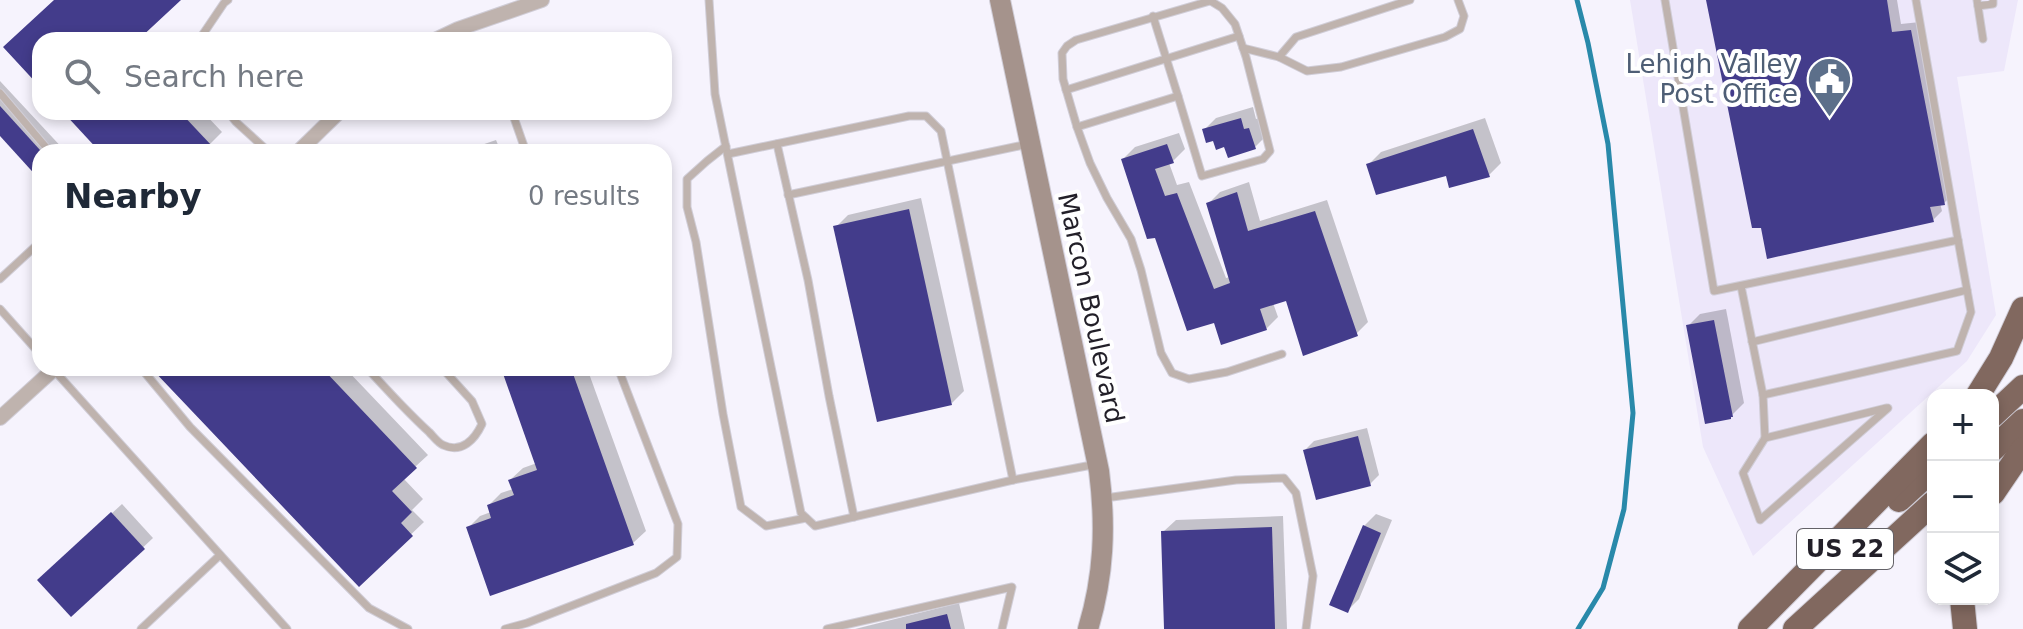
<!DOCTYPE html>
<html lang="en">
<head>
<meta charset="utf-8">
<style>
	:root { --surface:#fff; --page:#f6f6f7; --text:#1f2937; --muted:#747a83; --line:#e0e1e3 }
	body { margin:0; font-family:"DejaVu Sans",sans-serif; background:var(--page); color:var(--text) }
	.controls { position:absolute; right:24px; bottom:24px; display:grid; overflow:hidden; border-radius:16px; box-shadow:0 4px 12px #0003 }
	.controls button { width:72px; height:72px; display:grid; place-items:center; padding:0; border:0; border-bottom:2px solid var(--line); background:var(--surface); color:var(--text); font:40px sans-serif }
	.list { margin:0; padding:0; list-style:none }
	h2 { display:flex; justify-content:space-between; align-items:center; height:104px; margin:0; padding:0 32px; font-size:34px }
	h2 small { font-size:26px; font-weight:400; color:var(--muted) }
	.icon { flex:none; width:44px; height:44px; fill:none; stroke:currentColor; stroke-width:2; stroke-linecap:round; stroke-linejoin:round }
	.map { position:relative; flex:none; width:2023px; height:629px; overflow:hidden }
	.search { position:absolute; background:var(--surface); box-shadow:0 4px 12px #0003; left:32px; top:32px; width:640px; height:88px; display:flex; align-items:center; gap:20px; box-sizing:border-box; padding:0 28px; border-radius:24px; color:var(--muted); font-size:30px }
	.panel { position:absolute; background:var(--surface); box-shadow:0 4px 12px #0003; left:32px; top:144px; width:640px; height:232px; border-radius:24px }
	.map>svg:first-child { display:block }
</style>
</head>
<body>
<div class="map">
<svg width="2023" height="629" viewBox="0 0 2023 629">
	<rect width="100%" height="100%" fill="#f6f3fd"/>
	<path fill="#ede7fa" d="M1630 0H2018L2004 71 1957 77 1996 315 1967 361 1753 556 1703 447Z"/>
	<g fill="#0003">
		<path d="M1708 0H1897L1901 24 1920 22 1953 194 1944 203H1940L1942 211 1933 220Z"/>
		<path d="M0 81 66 152H40V177L0 133Z"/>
		<path d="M1253 107 1256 119 1261 117 1267 135 1255 147 1226 145 1204 130 1216 118Z"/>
		<path d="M66 112H203L222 132 202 152H103Z"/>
		<path d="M1485 118 1501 163 1489 175 1451 186 1447 173 1369 164 1381 152Z"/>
		<path d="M1179 133 1185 149 1173 161 1169 163 1177 185 1189 182 1226 278 1230 277 1208 204 1220 192 1249 182 1260 221 1327 200 1368 322 1356 334 1287 298 1273 303 1278 317 1266 329 1215 320 1157 236 1123 159 1135 147Z"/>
		<path d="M496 140 501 152H461Z"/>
		<path d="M921 198 964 391 952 403 836 227 848 215Z"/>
		<path d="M1726 309 1744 403 1730 417 1688 326 1700 314Z"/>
		<path d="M154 368H345L428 455 403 478 423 499 412 510 424 522 359 584Z"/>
		<path d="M503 368H587L646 531 633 543 491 594 468 528 480 516 491 512 489 505 501 493 513 489 510 480 523 468 537 463Z"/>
		<path d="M1367 428 1379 475 1370 484 1305 450 1314 441Z"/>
		<path d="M122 504 153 538 71 615 48 572Z"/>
		<path d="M1376 514 1392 520 1359 599 1347 611 1364 526Z"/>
		<path d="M1283 516 1287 629H1166L1163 532 1176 520Z"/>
		<path d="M959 603 965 629H855Z"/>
	</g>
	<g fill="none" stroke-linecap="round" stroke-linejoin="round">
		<path stroke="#2989aa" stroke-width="5" d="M1577 0 1588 43 1608 144 1633 413 1624 509 1603 588 1578 629"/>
	</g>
	<g fill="#433c8b">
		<path d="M54 0H181L138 40H40V87L3 47Z"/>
		<path d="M1706 0H1887L1892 32 1911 30 1945 205 1930 207 1934 222 1767 259 1761 228H1752Z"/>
		<path d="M0 106 40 150V180L0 136Z"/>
		<path d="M63 112H180L212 146 205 152H100Z"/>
		<path d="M1241 118 1244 129 1249 128 1256 149 1228 158 1224 147 1216 150 1213 141 1206 143 1202 129Z"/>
		<path d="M1473 129 1490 177 1449 188 1446 176 1376 195 1366 164Z"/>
		<path d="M1167 144 1174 163 1155 169 1165 196 1177 193 1214 289 1230 283 1206 203 1237 192 1248 231 1315 211 1358 336 1303 356 1286 301 1260 309 1267 330 1221 345 1214 323 1187 331 1155 238 1147 239 1121 159Z"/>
		<path d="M909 209 952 405 877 422 833 226Z"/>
		<path d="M1714 320 1733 417H1731V419L1705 424 1686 325Z"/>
		<path d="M151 368H322L417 468 392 491 412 512 401 523 413 536 359 587Z"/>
		<path d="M501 368H571L634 545 490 596 466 527 491 518 487 505 514 495 508 480 537 470Z"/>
		<path d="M1358 436 1371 486 1316 500 1303 450Z"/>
		<path d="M111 512 145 549 71 617 37 580Z"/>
		<path d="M1363 525 1381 533 1348 613 1329 605Z"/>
		<path d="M1272 527 1275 629H1164L1161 531Z"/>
		<path d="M947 614 951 629H906V624Z"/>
	</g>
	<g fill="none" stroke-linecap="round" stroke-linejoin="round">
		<defs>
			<g id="lane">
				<path d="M709 0 715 94 801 513 815 526 1013 480 1097 464"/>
				<path d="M1209 0 1222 8 1235 24 1246 57 1270 151 1263 159 1202 176 1178 96 1077 127 1090 163 1107 198 1131 239 1141 270 1161 353 1172 373 1189 379 1227 372 1282 354"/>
				<path d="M1665 0 1714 291 1958 240 1916 0"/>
				<path d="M1977 0 1983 39"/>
				<path d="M1978 6 1993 4V0"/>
				<path d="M1153 16 1178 96"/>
				<path d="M199 40 224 3 228 0"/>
				<path d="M1243 48 1279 57 1307 71 1341 67 1445 37 1460 29 1464 16 1458 0"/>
				<path d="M1279 57 1296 37 1410 0"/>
				<path d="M1066 90 1239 36"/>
				<path d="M0 93 50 152"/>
				<path d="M228 112 236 122 269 152"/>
				<path d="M512 112 526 152"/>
				<path d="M1077 127 1063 79 1062 53 1067 46 1076 40 1210 1"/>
				<path d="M777 144 808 280 829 396 854 517"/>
				<path d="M726 146 707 161 687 179V207L696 242 723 414 741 507 766 526 806 518"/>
				<path d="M728 154 909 116H926L941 131 1013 480"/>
				<path d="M788 195 1028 144"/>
				<path d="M0 279 40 242"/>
				<path d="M1741 286 1763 395 1957 351 1971 312 1958 240"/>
				<path d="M0 309 40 354"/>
				<path d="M1752 342 1967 290"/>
				<path d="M141 368 190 427 369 608 408 629"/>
				<path d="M367 368C387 390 407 412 429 432 433 436 438 443 443 445 462 454 475 439 482 424L472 401 442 368"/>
				<path d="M53 369 287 629"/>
				<path d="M1763 395 1765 438 1743 473 1760 520 1888 408"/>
				<path d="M1765 438 1886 408"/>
				<path d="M1105 498 1236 480 1284 478 1296 493 1313 576 1306 629"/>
				<path d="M141 629 220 555"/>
				<path d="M505 629 527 623 656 573 677 557 678 524 618 368"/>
				<path d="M827 629 1012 587 1002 629"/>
			</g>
			<g id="street">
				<path d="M435 40 458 29 542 0"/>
				<path d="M298 152 339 112"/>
				<path d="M0 418 55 368"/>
			</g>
			<path id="secondary" d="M1000 0 1099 471C1106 526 1104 576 1088 629"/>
			<g id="highway">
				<path d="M1978 395 2001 358 2023 309"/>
				<path d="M1993 415 2023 387"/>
				<path d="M1993 449 2023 421"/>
				<path d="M1993 493 2023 449"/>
				<path d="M1899 500 1933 469"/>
				<path d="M1962 599 1965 629"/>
				<path d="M1750 629 1933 444"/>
				<path d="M1795 629 1933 503"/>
			</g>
		</defs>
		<use href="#lane" stroke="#d0cdd7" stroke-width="9"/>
		<use href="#street" stroke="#d0cdd7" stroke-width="16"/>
		<use href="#secondary" stroke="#d0cdd7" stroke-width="22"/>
		<use href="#highway" stroke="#d0cdd7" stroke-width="26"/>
		<use href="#lane" stroke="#bfb3ae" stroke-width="7"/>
		<use href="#street" stroke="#bfb3ae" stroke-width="14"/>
		<use href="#secondary" stroke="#a5938c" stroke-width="20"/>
		<use href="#highway" stroke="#81685f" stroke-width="24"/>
	</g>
	<defs>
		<symbol id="civic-pin" viewBox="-11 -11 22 30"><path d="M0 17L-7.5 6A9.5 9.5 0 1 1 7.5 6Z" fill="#5c6f8a" stroke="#fff"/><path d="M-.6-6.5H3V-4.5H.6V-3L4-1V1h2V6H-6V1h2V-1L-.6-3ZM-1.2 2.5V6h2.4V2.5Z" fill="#fff"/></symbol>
	</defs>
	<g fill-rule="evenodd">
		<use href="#civic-pin" x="1804" y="54" width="51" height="69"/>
	</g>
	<g text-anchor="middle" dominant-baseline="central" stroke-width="8" stroke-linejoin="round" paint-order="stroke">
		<rect fill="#fff" stroke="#646268" stroke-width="2" x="1797" y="529" width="96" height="40" rx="6"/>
		<g font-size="24" font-weight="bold" fill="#221f28">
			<text x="1845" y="549">US 22</text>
		</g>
		<g font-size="26" fill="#4e5e75" stroke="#fff" text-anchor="end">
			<text x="1798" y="64">Lehigh Valley<tspan x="1798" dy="30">Post Office</tspan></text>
		</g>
		<g font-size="26" fill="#221f28" stroke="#fff">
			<text transform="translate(1091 308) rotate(78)">Marcon Boulevard</text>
		</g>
	</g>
</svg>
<div class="controls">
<button>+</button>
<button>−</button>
<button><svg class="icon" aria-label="layers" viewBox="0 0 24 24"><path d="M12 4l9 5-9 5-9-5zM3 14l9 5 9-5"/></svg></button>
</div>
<div class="search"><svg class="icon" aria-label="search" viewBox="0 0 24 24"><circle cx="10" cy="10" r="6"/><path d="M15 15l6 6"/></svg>Search here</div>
<section class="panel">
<h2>Nearby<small>0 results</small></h2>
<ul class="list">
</ul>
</section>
</div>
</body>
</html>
